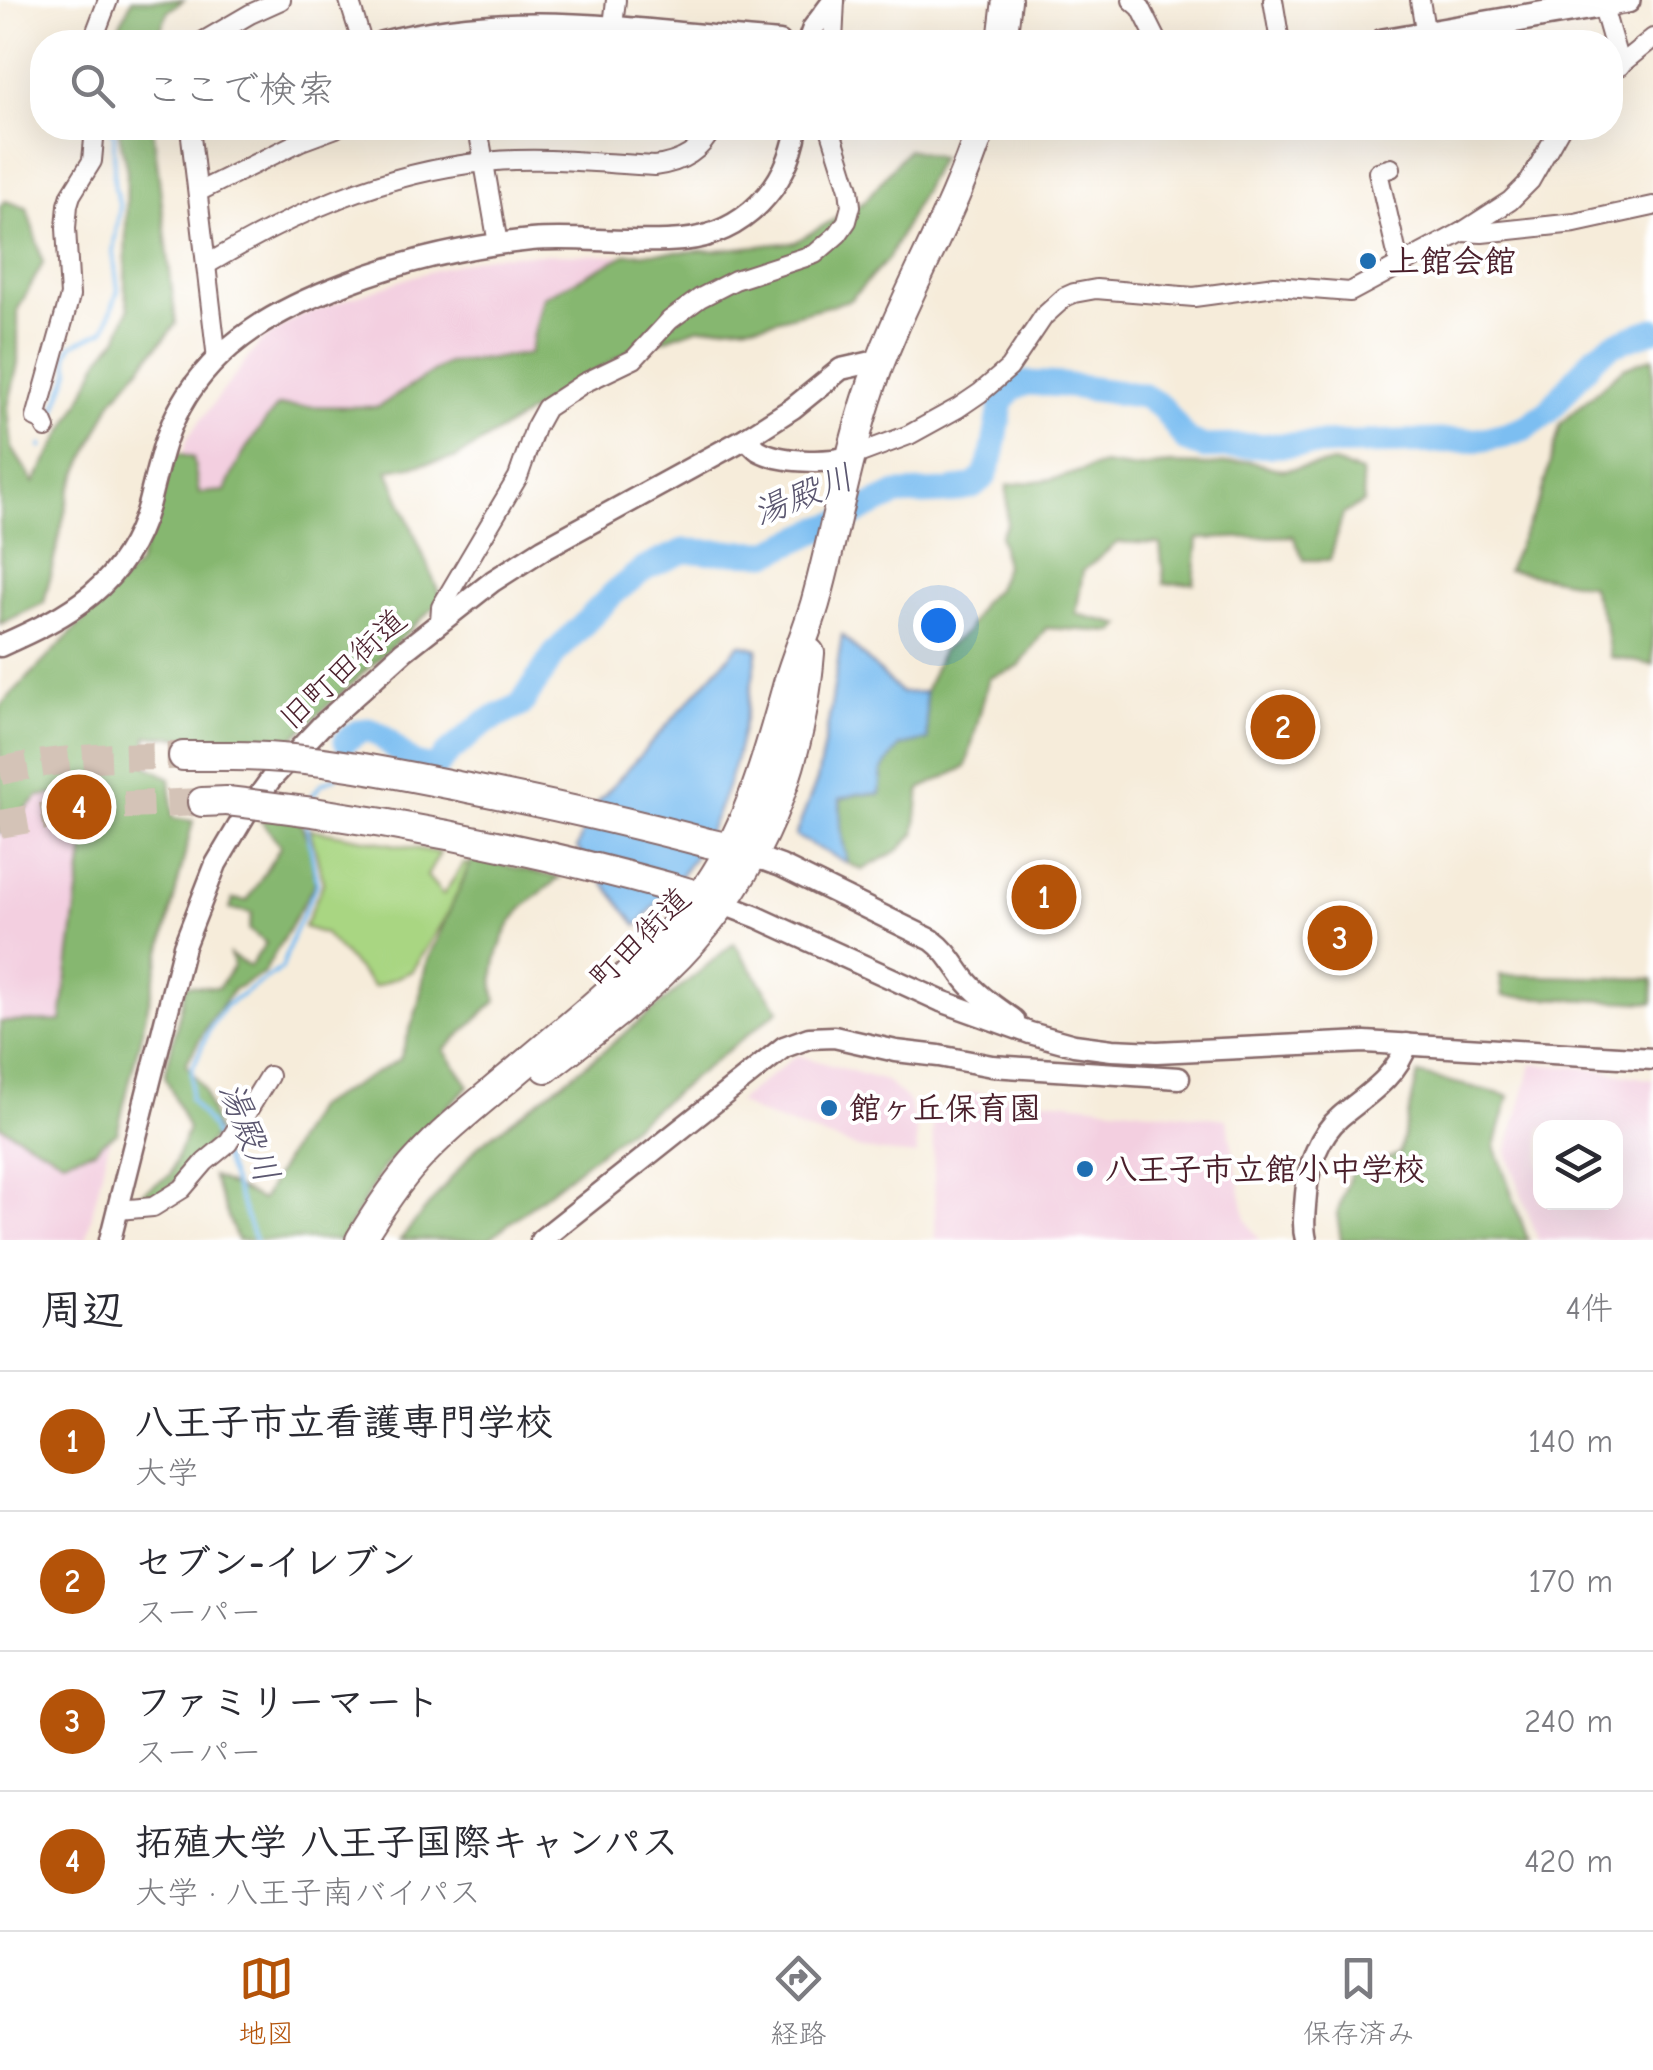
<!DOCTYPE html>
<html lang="ja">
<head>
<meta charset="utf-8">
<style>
	:root { --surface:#fff; --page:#f7f7f7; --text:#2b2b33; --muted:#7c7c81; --line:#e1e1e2; --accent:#b45309 }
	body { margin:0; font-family:"Comic Neue","Klee One",sans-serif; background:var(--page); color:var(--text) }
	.controls { position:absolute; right:30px; bottom:30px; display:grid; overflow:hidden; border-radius:20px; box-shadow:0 10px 40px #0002 }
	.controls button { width:90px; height:90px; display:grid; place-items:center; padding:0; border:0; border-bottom:2px solid var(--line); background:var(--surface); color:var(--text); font:50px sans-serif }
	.you { position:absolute; left:938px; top:625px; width:35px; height:35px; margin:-25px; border:8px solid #fff; border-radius:50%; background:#1a73e8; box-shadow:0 0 0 15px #1a73e833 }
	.badge { display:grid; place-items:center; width:65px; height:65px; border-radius:50%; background:var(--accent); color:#fff; font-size:32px; font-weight:700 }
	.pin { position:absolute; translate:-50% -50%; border:5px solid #fff; box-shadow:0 2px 10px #0006 }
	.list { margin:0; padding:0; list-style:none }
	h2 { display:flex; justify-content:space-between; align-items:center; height:130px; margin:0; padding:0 40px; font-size:42px }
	h2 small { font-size:32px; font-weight:400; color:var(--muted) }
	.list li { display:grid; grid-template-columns:65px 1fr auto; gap:30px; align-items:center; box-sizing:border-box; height:140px; padding:0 40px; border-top:2px solid var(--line) }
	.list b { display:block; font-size:38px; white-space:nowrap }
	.list p { margin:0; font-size:32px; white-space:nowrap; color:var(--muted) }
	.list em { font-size:32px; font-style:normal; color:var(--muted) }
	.icon { flex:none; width:55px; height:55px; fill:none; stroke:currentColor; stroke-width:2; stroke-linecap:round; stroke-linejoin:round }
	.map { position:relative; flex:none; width:1653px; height:1240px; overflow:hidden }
	.search { position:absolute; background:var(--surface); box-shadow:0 10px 40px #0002; left:30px; right:30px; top:30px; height:110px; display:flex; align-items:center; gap:25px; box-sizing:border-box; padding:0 35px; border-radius:40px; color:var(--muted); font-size:38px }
	.sheet { height:690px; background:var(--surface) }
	nav { display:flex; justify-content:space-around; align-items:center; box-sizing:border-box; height:140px; border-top:2px solid var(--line); background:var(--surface); font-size:28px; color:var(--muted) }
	nav a { display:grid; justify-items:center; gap:5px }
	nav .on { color:var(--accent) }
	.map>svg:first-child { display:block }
</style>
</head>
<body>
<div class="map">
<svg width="1653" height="1240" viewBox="0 0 1653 1240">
	<rect width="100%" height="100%" fill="#fff"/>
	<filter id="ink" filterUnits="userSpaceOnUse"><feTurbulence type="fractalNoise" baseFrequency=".01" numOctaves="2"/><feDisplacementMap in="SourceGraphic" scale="20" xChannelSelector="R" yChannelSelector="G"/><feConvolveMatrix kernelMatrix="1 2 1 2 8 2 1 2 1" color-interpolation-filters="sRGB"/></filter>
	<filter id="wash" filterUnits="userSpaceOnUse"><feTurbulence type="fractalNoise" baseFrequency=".0048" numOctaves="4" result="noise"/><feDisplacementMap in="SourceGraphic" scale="40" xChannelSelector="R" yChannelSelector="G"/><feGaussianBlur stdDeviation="2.25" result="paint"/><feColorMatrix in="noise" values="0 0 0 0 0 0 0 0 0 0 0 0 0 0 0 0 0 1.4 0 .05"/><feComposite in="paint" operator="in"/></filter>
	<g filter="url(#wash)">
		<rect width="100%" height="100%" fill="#f6ecda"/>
		<g fill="#f3cfe0" fill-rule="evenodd">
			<path d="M540 254 710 256 374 462 265 736 149 737 168 906 159 927 86 1240H0V729L149 568 188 437 261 341 299 316 414 276 487 256Z"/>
			<path d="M797 1055 886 1081 909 1102 916 1127 917 1155 864 1150 759 1114 737 1102Z"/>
			<path d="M1532 1064 1589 1068 1653 1080V1240H1538L1507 1152ZM1540 1128H1616V1202H1540Z"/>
			<path d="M973 1092 1227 1119 1246 1219 1259 1240H936L932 1115Z"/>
		</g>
		<path fill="#a9d682" stroke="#7a7a56" stroke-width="2.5" d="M310 829 440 853 427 876 443 895 464 863 469 865 452 907 412 971 374 987 325 934 304 927 323 883Z"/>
		<g fill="#86b770" stroke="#686b4e" stroke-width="2.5">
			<path d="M132 0H184L168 11 156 42H111Z"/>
			<path d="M118 128H153L176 324 112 401 70 490 44 603 0 624V206L5 201 27 208 43 263 18 309V364L8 407 12 448 34 483 80 402 101 357 118 337 129 308 125 289 127 171Z"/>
			<path d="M908 149 940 157 888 259 850 300 765 323 697 328 624 354 456 458 388 470 442 600 293 738 227 739 147 736V766L170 778 173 818 193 821 117 1133 102 1142 95 1150 63 1160 0 1126V1022L61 1021 84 847 69 829 66 794 39 796 0 833V706L138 565 175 453 193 458 199 493 225 491C240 455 253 435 278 406L378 407 447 363 529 354 543 297 627 254 716 250 795 242 864 202Z"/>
			<path d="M1653 357V665L1610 657 1605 623 1590 585 1507 570 1540 498 1561 423 1623 368Z"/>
			<path d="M1248 461 1282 470 1334 463 1361 472 1364 502 1343 514 1330 560H1304L1293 536 1198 539 1194 583 1164 584 1160 544 1118 542 1083 571 1076 614 1122 625 1114 632 1046 628 1019 667 989 678 966 767 920 789 915 834 899 850 862 870 847 863 841 830 840 799 858 794H879L882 770 900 746 927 739 925 692 942 651 966 632 982 602 996 589 1005 566 1000 535 1007 524V485L1059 478 1103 464 1131 468 1171 464 1210 465Z"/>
			<path d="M289 816 300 822 310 845 315 883 263 974 234 989 211 1019 186 1064 204 1089 217 1132 197 1159 163 1193 141 1200 140 1194 170 1175 188 1129 165 1076 186 985 218 988 234 966 230 955 250 966 266 943 249 930 252 913 230 909 233 899 247 901 281 846 260 819Z"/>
			<path d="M473 858 560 878C547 888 532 898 522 909 501 932 488 971 496 1001L444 1050 469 1086 384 1166 342 1240H237L212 1176 262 1200 314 1108 400 1059 418 1006 426 963Z"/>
			<path d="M734 943 779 1010 488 1240H400L478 1146 600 1054Z"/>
			<path d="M1500 975 1653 979V1003L1503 996Z"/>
			<path d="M1418 1074 1509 1096 1495 1146 1528 1240H1341L1337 1214 1351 1173 1399 1154Z"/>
		</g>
		<g fill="#7bbef1" stroke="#626e8e" stroke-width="2.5">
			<path d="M842 635 901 693 925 692 928 740 900 746 882 770 880 794H858L840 799 841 830 847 863 795 836 817 780 830 713Z"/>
			<path d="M740 644 758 649C745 723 734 797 691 861 676 884 655 905 637 926L577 848 590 811Z"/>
		</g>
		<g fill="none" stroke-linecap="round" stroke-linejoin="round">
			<g stroke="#7bbef1" stroke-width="4">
				<path d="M50 424 70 371 67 355 72 345 105 330 118 290 113 251 120 207 114 185V135L110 128"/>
				<path d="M41 447 42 445"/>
				<path d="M343 754 346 741"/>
				<path d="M310 799 321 784 336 777"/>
				<path d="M217 1142 211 1127 190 1099 192 1069 210 1028 225 1006 282 968 293 935 317 884 306 823"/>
				<path d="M223 1156 255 1240"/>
			</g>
			<path stroke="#7bbef1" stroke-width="25" d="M346 741C374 713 387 746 411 762 418 766 427 766 435 768L448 753 484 723 521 705 555 653 614 593 645 568 684 551 768 553 821 529 840 523 866 508 897 494 946 492 973 486 985 476 992 456 1002 402 1013 389 1027 383 1062 385 1144 396 1161 406 1187 441 1204 447 1478 440 1505 435 1525 428 1548 412 1594 357 1613 344 1653 330"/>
		</g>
	</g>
	<g filter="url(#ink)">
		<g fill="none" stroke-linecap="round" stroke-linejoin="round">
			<g stroke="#d4c3b7" stroke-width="28" stroke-dasharray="28 14" stroke-linecap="butt">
				<path d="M0 771C64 757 119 756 183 756"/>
				<path d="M0 824 106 806 202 802"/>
			</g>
			<defs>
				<g id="minor">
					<path d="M349 0 362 42"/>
					<path d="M1132 0 1141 8 1158 42"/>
					<path d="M1273 0 1280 42"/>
					<path d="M1420 0 1426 35"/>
					<path d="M1601 0 1620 66"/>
					<path d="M613 26 616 0"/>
					<path d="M92 42 108 0"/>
					<path d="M202 42 250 14 281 0"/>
					<path d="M833 42 835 0"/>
					<path d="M1611 72 1653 38"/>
					<path d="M190 128 217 359"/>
					<path d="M478 128 498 244"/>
					<path d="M1391 168 1378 172 1400 267"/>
					<path d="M198 192 301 141 336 128"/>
					<path d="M1462 232 1482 233 1575 223 1653 206"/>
					<path d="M206 265C292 214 384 172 485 162 541 156 598 163 654 166 680 163 701 152 712 128"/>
					<path d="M46 428 43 421 36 418 70 296 66 228 68 205 71 195 92 161 95 128"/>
					<path d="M850 457 909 435 958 408 980 393 1009 368 1044 316 1065 297 1074 293 1096 289 1194 297 1275 286 1350 292 1462 232 1510 201 1530 181 1560 128"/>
					<path d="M440 621 441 607 518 477 535 428 546 408 584 383 634 359 670 320 700 298 735 280 815 254 838 234 847 221 851 206 849 189 830 128"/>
					<path d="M118 1210 153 1207 182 1189 205 1162 228 1143 269 1076"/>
				</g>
				<g id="tertiary">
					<path d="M382 42C520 6 642 32 780 42"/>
					<path d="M808 42 813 28 834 0"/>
					<path d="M746 438C747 440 757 449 758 450 780 463 826 463 850 457"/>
					<path d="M0 646C70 615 125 586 148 506 157 472 163 437 181 406 217 341 281 308 347 283 407 260 468 246 531 240 581 236 632 245 682 240 745 234 787 187 797 128"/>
					<path d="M742 852 781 866 932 940C947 951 953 963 964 978 977 995 996 1007 1014 1020"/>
					<path d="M710 899 757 917 941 1001 1030 1033 1074 1045 1112 1050 1157 1052 1365 1042 1653 1059"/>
					<path d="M110 1240 184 946 216 864 245 815 271 779 321 726 404 651 493 581 543 549 746 438 793 408 841 369 881 360"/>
					<path d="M541 1240 784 1047 809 1038 834 1037 896 1051 939 1056 992 1066 1179 1078"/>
					<path d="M1306 1240C1302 1225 1305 1209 1306 1194 1308 1166 1319 1135 1340 1117 1365 1096 1397 1077 1407 1044"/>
				</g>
				<path id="secondary" d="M1383 42 1627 0"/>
				<g id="primary">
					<path d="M1002 42 1007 0"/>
					<path d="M546 1068C586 1037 628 1007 664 971 755 884 800 777 810 653"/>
					<path d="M360 1240C377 1212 395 1184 417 1160 444 1130 476 1105 507 1079 573 1023 645 967 699 898 747 834 767 759 788 683 796 656 807 631 815 604 834 536 845 467 867 399 897 305 951 221 981 128"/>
				</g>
				<g id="trunk">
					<path d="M183 756H231"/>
					<path d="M202 802 227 801"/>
					<path d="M708 843 730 848"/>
					<path d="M676 889 700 896"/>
				</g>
			</defs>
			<use href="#minor" stroke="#866768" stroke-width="22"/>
			<use href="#tertiary" stroke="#866768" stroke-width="25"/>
			<use href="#secondary" stroke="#866768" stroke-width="30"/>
			<use href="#primary" stroke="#866768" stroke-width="32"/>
			<use href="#trunk" stroke="#866768" stroke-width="32"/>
			<use href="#minor" stroke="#fff" stroke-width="18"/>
			<use href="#tertiary" stroke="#fff" stroke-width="20"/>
			<use href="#secondary" stroke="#fff" stroke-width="25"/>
			<use href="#primary" stroke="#fff" stroke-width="28"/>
			<use href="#trunk" stroke="#fff" stroke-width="28"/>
			<defs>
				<g id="trunk-bridge">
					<path d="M231 756C312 756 389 772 468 788 548 804 629 822 708 843"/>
					<path d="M227 801C379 818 529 848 676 889"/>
				</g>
			</defs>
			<use href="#trunk-bridge" stroke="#866768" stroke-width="32" stroke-linecap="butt"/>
			<use href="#trunk-bridge" stroke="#fff" stroke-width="28"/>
		</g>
	</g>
	<g fill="#1f6fb2" stroke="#fff" stroke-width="4">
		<circle cx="1368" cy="261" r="10"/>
		<circle cx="829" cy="1108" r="10"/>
		<circle cx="1085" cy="1169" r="10"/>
	</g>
	<g text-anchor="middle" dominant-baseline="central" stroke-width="8" stroke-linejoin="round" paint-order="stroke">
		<g font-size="32" font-weight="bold" fill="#4a1f2b" stroke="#fff" text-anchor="start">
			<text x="1388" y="261">上館会館</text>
			<text x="849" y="1108">館ヶ丘保育園</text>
			<text x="1105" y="1169">八王子市立館小中学校</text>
		</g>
		<g font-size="32" fill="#4a1f2b" stroke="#fff">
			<text transform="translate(343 669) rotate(-43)">旧町田街道</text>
			<text transform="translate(640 938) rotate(-45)">町田街道</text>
		</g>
		<g font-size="35" font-style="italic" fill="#5b5770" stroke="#fff">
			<text transform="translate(803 495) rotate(-22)">湯殿川</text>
			<text transform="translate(249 1132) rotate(68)">湯殿川</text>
		</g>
	</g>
</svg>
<div class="controls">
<button><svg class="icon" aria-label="layers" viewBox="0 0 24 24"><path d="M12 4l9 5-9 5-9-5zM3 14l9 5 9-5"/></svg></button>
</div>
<div class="you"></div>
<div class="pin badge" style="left:1044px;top:897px">1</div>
<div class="pin badge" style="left:1283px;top:727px">2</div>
<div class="pin badge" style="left:1340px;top:938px">3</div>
<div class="pin badge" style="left:79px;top:807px">4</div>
<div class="search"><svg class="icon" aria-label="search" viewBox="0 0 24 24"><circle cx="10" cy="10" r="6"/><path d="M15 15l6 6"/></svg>ここで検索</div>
</div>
<section class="sheet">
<h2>周辺<small>4件</small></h2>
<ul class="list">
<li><span class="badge">1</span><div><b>八王子市立看護専門学校</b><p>大学</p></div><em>140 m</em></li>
<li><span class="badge">2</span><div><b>セブン-イレブン</b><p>スーパー</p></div><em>170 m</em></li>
<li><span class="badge">3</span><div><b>ファミリーマート</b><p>スーパー</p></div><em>240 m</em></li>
<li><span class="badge">4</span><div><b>拓殖大学 八王子国際キャンパス</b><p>大学 · 八王子南バイパス</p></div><em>420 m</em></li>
</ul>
</section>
<nav>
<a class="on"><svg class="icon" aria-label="map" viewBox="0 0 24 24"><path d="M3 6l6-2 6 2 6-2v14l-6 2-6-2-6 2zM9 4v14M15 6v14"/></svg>地図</a>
<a><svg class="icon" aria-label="directions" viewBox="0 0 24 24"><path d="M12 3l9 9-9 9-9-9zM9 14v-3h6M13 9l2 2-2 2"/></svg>経路</a>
<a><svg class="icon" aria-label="saved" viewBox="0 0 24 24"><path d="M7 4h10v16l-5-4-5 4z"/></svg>保存済み</a>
</nav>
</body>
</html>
